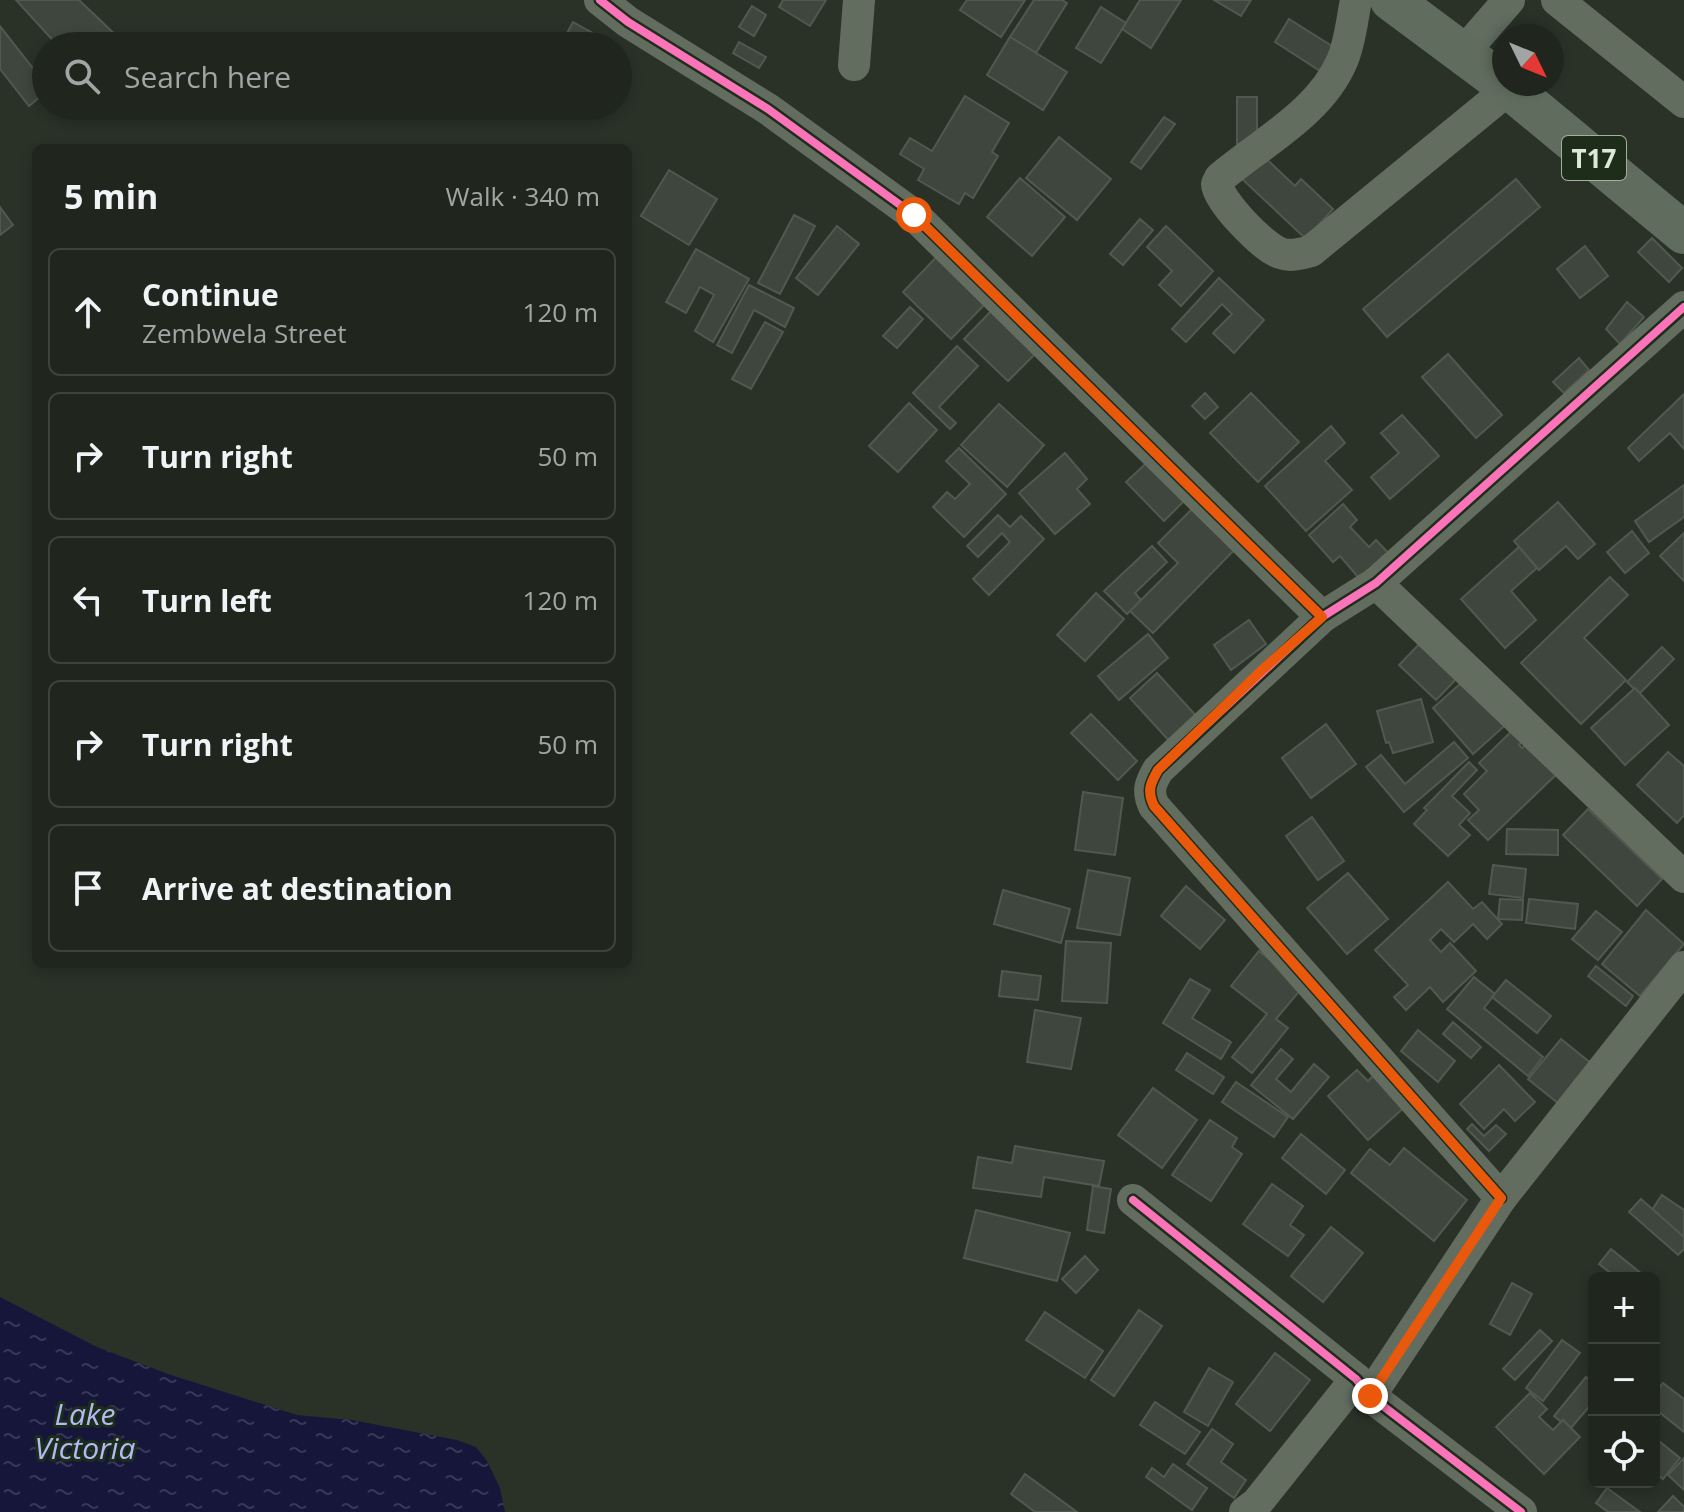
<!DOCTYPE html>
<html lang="en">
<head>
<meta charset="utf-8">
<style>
	:root { --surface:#20261e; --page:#282e27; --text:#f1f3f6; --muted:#a2a5a4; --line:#3d433c }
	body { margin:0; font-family:"Open Sans",sans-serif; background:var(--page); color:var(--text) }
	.controls { position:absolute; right:24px; bottom:24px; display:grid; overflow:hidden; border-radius:12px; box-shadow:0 4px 12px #0003 }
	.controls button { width:72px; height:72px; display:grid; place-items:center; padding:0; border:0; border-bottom:2px solid var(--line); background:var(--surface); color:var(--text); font:40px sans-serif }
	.compass { position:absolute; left:1492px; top:24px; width:72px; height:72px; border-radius:50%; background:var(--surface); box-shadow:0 4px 12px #0003; rotate:133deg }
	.stop { position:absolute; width:24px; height:24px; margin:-18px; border:6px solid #ea580c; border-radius:50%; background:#fff }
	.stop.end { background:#ea580c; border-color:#fff; box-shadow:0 2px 8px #0008 }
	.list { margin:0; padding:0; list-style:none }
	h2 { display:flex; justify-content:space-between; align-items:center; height:104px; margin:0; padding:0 32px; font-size:34px }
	h2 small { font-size:26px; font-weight:400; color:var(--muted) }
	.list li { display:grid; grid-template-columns:52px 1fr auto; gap:24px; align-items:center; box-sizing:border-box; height:128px; margin:0 16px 16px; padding:0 16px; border:2px solid var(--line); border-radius:12px }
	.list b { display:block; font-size:30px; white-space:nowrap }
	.list p { margin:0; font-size:26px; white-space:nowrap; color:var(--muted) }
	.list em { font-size:26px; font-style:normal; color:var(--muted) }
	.icon { flex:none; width:44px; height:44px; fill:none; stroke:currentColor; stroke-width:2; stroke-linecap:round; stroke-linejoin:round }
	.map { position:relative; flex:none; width:1684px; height:1512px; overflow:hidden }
	.search { position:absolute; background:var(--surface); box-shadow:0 4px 12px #0003; left:32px; top:32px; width:600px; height:88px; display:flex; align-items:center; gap:20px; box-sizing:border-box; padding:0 28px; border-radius:44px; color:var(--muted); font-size:30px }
	.panel { position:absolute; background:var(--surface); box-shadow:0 4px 12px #0003; left:32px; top:144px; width:600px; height:824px; border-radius:12px }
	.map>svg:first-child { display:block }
</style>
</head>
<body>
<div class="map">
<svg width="1684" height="1512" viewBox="0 0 1684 1512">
	<defs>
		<pattern id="water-ripples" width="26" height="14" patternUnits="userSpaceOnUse" patternTransform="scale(2)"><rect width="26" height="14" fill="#15163a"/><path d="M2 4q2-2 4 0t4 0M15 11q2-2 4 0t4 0" fill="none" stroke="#373856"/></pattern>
	</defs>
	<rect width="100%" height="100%" fill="#2a3228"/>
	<path fill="url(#water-ripples)" d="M0 1297 97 1347 168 1374 297 1415 352 1420 457 1440 476 1447 487 1461 500 1488 505 1512H0Z"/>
	<g fill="#3f463d" stroke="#51594f" stroke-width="2">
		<path d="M16 0H79L123 42 118 46H58Z"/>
		<path d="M783 0H826L810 26 779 7Z"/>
		<path d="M967 0H1025L1001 37 960 10Z"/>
		<path d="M1034 0H1062L1067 3 1036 53 1010 37Z"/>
		<path d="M1140 0H1181L1151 48 1122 29Z"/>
		<path d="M1214 0H1251L1241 16Z"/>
		<path d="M752 6 766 15 754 36 739 27Z"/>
		<path d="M1101 7 1126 23 1101 63 1076 48Z"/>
		<path d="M1289 19 1340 51 1325 74 1275 42Z"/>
		<path d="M573 22 616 46H560Z"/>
		<path d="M0 26 46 85V92L29 106 0 69Z"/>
		<path d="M1010 37 1067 72 1043 110 987 75Z"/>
		<path d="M739 42 766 57 759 68 733 53Z"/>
		<path d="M965 96 1009 123 992 152 998 156 973 198 965 193 959 204 918 180 924 169 900 154 910 138 932 151Z"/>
		<rect x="1237" y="97" width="20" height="48"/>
		<path d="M1164 117 1175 124 1141 169 1131 162Z"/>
		<path d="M1059 137 1111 179 1077 220 1026 178Z"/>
		<path d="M1261 154 1295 186 1301 179 1333 209 1306 239 1240 177Z"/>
		<path d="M669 170 717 199 689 245 641 216Z"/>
		<path d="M1020 178 1065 217 1032 256 987 217Z"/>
		<path d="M1516 179 1540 207 1387 337 1363 309Z"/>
		<path d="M0 207 13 225 0 235Z"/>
		<path d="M794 215 815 226 780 294 758 283Z"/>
		<path d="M1140 219 1153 230 1123 265 1110 254Z"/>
		<path d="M837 226 859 244 818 295 796 278Z"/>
		<path d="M1166 226 1213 271 1181 306 1159 285 1172 271 1147 247Z"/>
		<path d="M1652 238 1682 268 1669 282 1638 252Z"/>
		<path d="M1585 246 1608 276 1580 298 1557 269Z"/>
		<path d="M945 248 992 297 951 339 903 292Z"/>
		<path d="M696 249 749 279 713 342 695 331 714 295 700 287 686 313 666 302Z"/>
		<path d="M1219 278 1264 320 1234 353 1213 333 1232 314 1222 304 1186 342 1172 329Z"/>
		<path d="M749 285 794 308 785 327 754 310 732 353 717 345Z"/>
		<path d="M1627 302 1644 317 1620 344 1606 329Z"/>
		<path d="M910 307 923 319 897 348 883 336Z"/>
		<path d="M994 308 1038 351 1008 381 964 339Z"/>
		<path d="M765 322 783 332 751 389 732 379Z"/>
		<path d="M957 346 978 366 939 407 956 423 950 429 913 393Z"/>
		<path d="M1448 354 1502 415 1476 438 1422 377Z"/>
		<path d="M1579 358 1589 370 1564 393 1553 382Z"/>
		<path d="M1205 393 1218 407 1205 419 1192 406Z"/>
		<path d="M1251 393 1299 442 1258 482 1210 433Z"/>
		<path d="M1684 394V449L1670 433 1639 461 1628 448Z"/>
		<path d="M909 403 937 430 898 472 869 446Z"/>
		<path d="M999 404 1044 445 1007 487 961 445Z"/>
		<path d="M1402 415 1439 456 1390 499 1371 477 1399 453 1381 433Z"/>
		<path d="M1331 426 1345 443 1325 461 1352 490 1306 531 1265 486Z"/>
		<path d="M959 448 1006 494 964 537 933 507 947 492 955 499 970 484 946 461Z"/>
		<path d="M1065 453 1087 479 1077 489 1090 504 1055 534 1019 493Z"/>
		<path d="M1155 455 1192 493 1164 521 1126 482Z"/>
		<path d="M1684 485V517L1649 542 1635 521Z"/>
		<path d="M1202 499 1244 540 1153 633 1130 611 1178 563 1158 543Z"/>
		<path d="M1558 502 1595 544 1578 559 1566 546 1539 570 1514 541Z"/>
		<path d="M1343 504 1357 520 1350 527 1369 547 1376 540 1393 558 1364 584 1340 556 1333 562 1309 535Z"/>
		<path d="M998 515 1010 527 1021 516 1044 539 989 595 973 579 1010 542 1002 533 978 557 967 546Z"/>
		<path d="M1632 531 1649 553 1625 573 1607 552Z"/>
		<path d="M1684 533V581L1660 556Z"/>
		<path d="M1152 546 1167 562 1135 593 1141 600 1127 614 1104 591Z"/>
		<path d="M1519 547 1537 568 1511 591 1536 620 1505 648 1461 599Z"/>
		<path d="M1610 577 1628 595 1584 638 1626 680 1581 724 1521 663Z"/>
		<path d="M1096 593 1124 619 1085 661 1057 635Z"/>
		<path d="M1249 620 1266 644 1231 670 1214 645Z"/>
		<path d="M1148 634 1168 658 1119 700 1098 676Z"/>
		<path d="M1426 637 1463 672 1436 700 1399 665Z"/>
		<path d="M1662 647 1674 659 1639 694 1627 682Z"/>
		<path d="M1157 673 1199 719 1172 744 1130 698Z"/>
		<path d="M1471 674 1511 720 1473 754 1433 708Z"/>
		<path d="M1635 688 1669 725 1625 765 1591 728Z"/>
		<path d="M1421 699 1433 742 1393 753 1389 742 1386 743 1377 711Z"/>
		<path d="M1091 714 1137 761 1118 780 1071 733Z"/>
		<path d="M1521 722 1531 732 1519 745 1522 748 1530 740 1560 771 1488 840 1468 820 1479 810 1464 794 1487 771 1479 763Z"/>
		<path d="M1326 724 1356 764 1311 798 1282 758Z"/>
		<path d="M1454 742 1468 758 1404 812 1366 767 1381 755 1405 784Z"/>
		<path d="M1668 752 1684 766V815L1677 823 1637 785Z"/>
		<path d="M1469 762 1477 770 1452 796 1470 813 1459 825 1470 835 1448 856 1414 824 1427 810 1424 808Z"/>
		<path d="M1083 792 1123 798 1115 855 1075 850Z"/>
		<path d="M1588 809 1662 879 1637 906 1563 835Z"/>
		<path d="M1312 817 1344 861 1318 880 1286 836Z"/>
		<path d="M1507 829 1558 830V855L1506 854Z"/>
		<path d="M1493 865 1526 869 1523 898 1489 894Z"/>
		<path d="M1088 870 1130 878 1120 935 1077 928Z"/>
		<path d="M1348 873 1388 919 1347 954 1307 908Z"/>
		<path d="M1448 882 1473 909 1482 902 1502 924 1487 939 1473 924 1454 942 1441 929 1430 940 1441 952 1450 943 1476 971 1443 1002 1430 987 1406 1010 1394 997 1408 985 1375 950Z"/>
		<path d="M1186 886 1225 920 1200 949 1161 916Z"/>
		<path d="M1003 890 1070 909 1061 943 994 924Z"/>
		<path d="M1500 899 1523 900 1522 920 1498 919Z"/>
		<path d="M1529 899 1578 904 1575 929 1526 923Z"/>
		<path d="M1646 910 1684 944 1640 996 1602 964Z"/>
		<path d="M1596 911 1622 932 1598 960 1572 939Z"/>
		<path d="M1066 941 1111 943 1107 1003 1062 1001Z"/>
		<path d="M1259 951 1303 987 1276 1019 1288 1028 1252 1073 1232 1057 1267 1014 1231 986Z"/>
		<path d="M1596 966 1633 996 1626 1006 1588 976Z"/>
		<path d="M1002 971 1041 976 1038 1000 999 996Z"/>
		<path d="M1474 977 1495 994 1484 1008 1543 1057 1528 1076 1447 1009Z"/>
		<path d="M1190 979 1210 990 1192 1018 1231 1042 1221 1059 1163 1023Z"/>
		<path d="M1506 980 1551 1016 1537 1033 1492 997Z"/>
		<path d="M1035 1010 1081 1018 1071 1069 1027 1062Z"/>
		<path d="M1453 1022 1481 1047 1471 1058 1443 1034Z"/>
		<path d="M1418 1030 1455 1061 1438 1082 1401 1051Z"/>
		<path d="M1561 1039 1592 1064 1559 1104 1528 1079Z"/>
		<path d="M1281 1049 1293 1059 1276 1079 1291 1092 1314 1064 1329 1077 1293 1119 1251 1085Z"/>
		<path d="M1187 1053 1224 1077 1213 1094 1176 1070Z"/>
		<path d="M1499 1065 1535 1102 1515 1121 1504 1109 1484 1129 1460 1104Z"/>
		<path d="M1357 1070 1368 1081 1378 1071 1408 1104 1368 1140 1328 1096Z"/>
		<path d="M1236 1082 1288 1117 1274 1137 1222 1102Z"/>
		<path d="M1153 1088 1197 1120 1162 1168 1118 1135Z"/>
		<path d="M1210 1120 1237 1138 1232 1147 1242 1154 1211 1201 1172 1175Z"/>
		<path d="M1472 1124 1484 1136 1496 1125 1506 1134 1489 1151 1467 1129Z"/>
		<path d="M1301 1134 1345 1170 1326 1194 1282 1158Z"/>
		<path d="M1015 1146 1104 1161 1099 1186 1044 1177 1041 1197 973 1188 978 1157 1012 1163Z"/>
		<path d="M1404 1148 1467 1200 1434 1241 1351 1173 1370 1149 1390 1165Z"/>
		<path d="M1272 1184 1303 1206 1290 1225 1304 1235 1288 1256 1243 1224Z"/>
		<path d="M1093 1186 1111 1189 1104 1233 1087 1230Z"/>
		<path d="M1662 1195 1684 1210V1240L1648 1216Z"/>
		<path d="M1641 1199 1684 1237V1249L1678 1255 1629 1212Z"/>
		<path d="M976 1210 1070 1233 1057 1281 964 1258Z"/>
		<path d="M1331 1227 1363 1253 1323 1302 1291 1276Z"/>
		<path d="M1611 1249 1647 1278H1617L1599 1264Z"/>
		<path d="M1085 1256 1098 1270 1076 1293 1062 1279Z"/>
		<path d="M1512 1283 1532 1294 1510 1335 1490 1324Z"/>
		<path d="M1139 1310 1162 1326 1114 1396 1091 1380Z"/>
		<path d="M1045 1312 1103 1351 1085 1378 1026 1340Z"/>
		<path d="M1540 1330 1552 1341 1515 1380 1503 1369Z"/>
		<path d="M1562 1340 1580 1353 1543 1401 1526 1388Z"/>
		<path d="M1275 1353 1310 1380 1270 1431 1236 1404Z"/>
		<path d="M1209 1368 1233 1382 1208 1426 1184 1412Z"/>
		<path d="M1586 1377 1594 1384V1401L1570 1429 1554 1416Z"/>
		<path d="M1663 1383 1684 1399V1432L1654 1408V1395Z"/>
		<path d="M1530 1393 1547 1409 1539 1417 1553 1430 1563 1420 1580 1437 1544 1474 1496 1427Z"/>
		<path d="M1155 1402 1200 1432 1185 1454 1140 1425Z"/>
		<path d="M1212 1429 1233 1444 1221 1462 1246 1480 1234 1498 1187 1464Z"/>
		<path d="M1654 1437 1680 1458 1663 1479 1654 1472Z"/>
		<path d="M1684 1458V1490L1668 1475Z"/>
		<path d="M1173 1464 1207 1488 1192 1510 1146 1477 1152 1468 1164 1477Z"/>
		<path d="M1025 1474 1077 1512H1035L1011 1494Z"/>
		<path d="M1607 1488 1640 1512H1608L1596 1503Z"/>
		<path d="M1673 1496 1684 1507V1512H1658Z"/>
	</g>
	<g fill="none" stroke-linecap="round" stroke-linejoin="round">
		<g stroke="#626c5f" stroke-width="32">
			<path d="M600 0 628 22 768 109 914 215 1322 617"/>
			<path d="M1356 0C1352 20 1350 43 1342 61 1320 113 1261 143 1220 178L1217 184C1218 201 1263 247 1280 253 1290 257 1300 254 1311 251L1510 88"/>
			<path d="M1557 0 1684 102"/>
			<path d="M1463 53 1509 0"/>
			<path d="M854 65 859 0"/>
			<path d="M1376 583 1684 877"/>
			<path d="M1501 1198 1154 806C1147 791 1150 784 1158 770L1322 617 1376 583 1684 307"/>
			<path d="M1133 1200 1356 1379 1370 1396 1521 1512"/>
			<path d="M1370 1396 1501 1198 1684 967"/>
			<path d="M1245 1512 1257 1503 1356 1379"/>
		</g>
		<g stroke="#606c5e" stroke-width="42">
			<path d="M1391 0 1504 84"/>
			<path d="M1504 84 1684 233"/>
		</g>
		<defs>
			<g id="cycleway">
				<path d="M600 0 628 22 768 109 914 215 1322 617"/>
				<path d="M1501 1198 1154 806C1147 791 1150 784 1158 770L1322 617 1376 583 1684 307"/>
				<path d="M1133 1200 1356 1379 1370 1396 1521 1512"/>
			</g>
		</defs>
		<use href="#cycleway" stroke="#1e2d1a" stroke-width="13"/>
		<use href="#cycleway" stroke="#fb73b8" stroke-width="8"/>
	</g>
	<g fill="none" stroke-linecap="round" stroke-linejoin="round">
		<path stroke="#ea580c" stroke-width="10" d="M914 215 1322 617 1262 670 1158 770C1150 784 1147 791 1154 806L1501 1198 1370 1396"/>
	</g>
	<g text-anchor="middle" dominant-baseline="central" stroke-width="6" stroke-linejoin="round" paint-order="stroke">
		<rect fill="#1e2d1a" stroke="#a4afa0" stroke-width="2" x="1562" y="136" width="64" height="44" rx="6"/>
		<g font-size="26" font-weight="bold" fill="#dde7da">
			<text x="1594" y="158">T17</text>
		</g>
		<g font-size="30" font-style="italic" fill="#b1baf7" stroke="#1e2d1a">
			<text x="85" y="1413">Lake<tspan x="85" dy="34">Victoria</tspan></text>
		</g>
	</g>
</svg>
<div class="controls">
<button>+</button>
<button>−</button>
<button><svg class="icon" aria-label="locate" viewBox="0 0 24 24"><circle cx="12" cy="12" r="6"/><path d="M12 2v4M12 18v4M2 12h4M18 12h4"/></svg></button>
</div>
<svg class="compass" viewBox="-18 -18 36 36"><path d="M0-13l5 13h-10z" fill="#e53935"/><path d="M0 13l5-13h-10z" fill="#a2a5a4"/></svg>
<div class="stop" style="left:914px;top:215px"></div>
<div class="stop end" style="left:1370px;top:1396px"></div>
<div class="search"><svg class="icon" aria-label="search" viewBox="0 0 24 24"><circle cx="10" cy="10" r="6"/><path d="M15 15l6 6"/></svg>Search here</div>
<section class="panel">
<h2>5 min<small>Walk · 340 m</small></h2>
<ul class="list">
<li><svg class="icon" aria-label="ahead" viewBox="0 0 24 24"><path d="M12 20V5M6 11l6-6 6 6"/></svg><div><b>Continue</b><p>Zembwela Street</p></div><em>120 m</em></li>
<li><svg class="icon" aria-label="right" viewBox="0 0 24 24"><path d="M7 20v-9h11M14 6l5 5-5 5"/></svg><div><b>Turn right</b></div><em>50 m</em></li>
<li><svg class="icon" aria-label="left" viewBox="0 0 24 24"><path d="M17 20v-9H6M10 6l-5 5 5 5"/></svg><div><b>Turn left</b></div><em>120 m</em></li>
<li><svg class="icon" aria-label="right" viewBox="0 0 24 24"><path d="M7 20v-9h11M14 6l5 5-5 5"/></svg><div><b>Turn right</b></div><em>50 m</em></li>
<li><svg class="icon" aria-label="arrive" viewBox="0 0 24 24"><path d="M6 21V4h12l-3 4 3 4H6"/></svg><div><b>Arrive at destination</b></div></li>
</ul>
</section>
</div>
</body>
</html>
